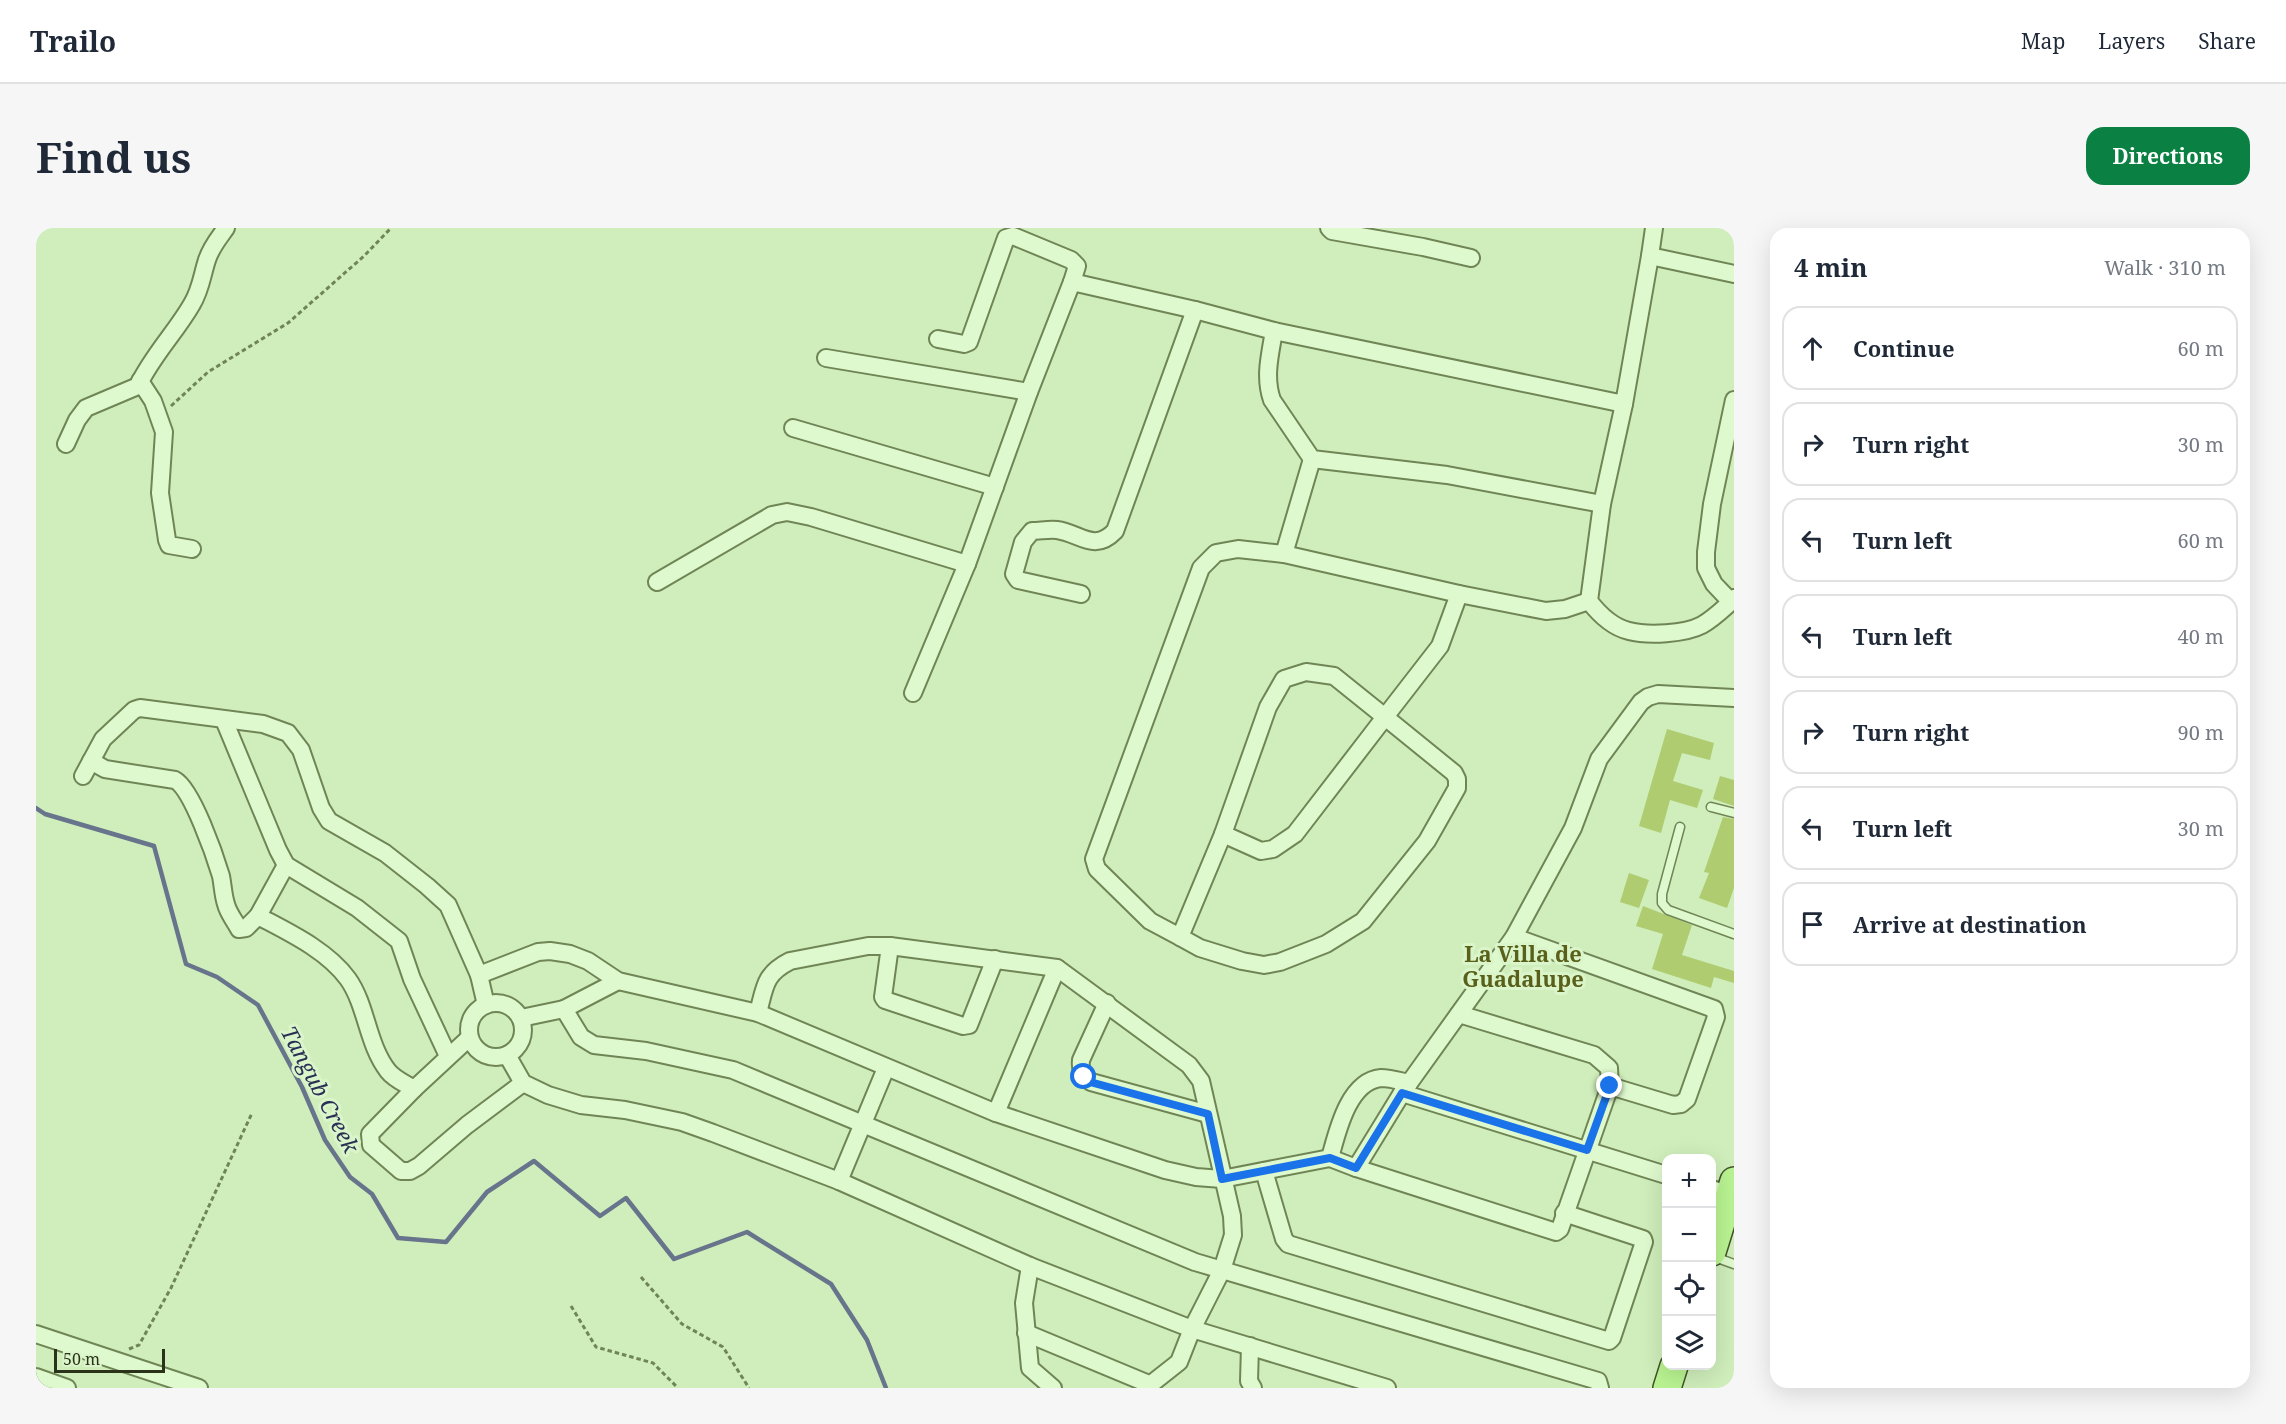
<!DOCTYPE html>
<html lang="en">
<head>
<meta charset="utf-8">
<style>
	:root { --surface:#fff; --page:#f6f6f7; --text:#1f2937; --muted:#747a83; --line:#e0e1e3; --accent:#0b8043 }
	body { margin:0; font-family:"Noto Serif",serif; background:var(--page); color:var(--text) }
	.controls { position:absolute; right:18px; bottom:18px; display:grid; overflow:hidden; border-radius:12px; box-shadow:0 6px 24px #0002 }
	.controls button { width:54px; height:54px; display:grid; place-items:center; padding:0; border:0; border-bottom:2px solid var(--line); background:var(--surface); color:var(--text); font:30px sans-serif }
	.scale { position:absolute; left:18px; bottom:15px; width:111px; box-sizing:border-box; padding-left:6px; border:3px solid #2a331a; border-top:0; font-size:16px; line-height:21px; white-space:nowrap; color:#2a331a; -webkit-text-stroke:4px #dbf5cb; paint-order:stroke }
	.stop { position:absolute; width:18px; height:18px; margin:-14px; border:4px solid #1a73e8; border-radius:50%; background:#fff }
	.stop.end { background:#1a73e8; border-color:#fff; box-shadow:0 2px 6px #0008 }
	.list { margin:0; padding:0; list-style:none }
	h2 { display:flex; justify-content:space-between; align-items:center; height:78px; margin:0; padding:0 24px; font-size:26px }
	h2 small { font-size:20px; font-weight:400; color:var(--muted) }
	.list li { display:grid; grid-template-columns:39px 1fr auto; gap:18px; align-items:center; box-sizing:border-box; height:84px; margin:0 12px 12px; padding:0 12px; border:2px solid var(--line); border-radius:18px }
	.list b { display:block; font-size:22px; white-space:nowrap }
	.list em { font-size:20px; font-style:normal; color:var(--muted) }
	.icon { flex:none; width:33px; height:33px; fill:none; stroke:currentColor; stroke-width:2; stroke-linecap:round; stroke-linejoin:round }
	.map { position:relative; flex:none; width:1698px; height:1160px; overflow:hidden; border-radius:18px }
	header { display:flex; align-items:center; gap:36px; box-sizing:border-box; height:84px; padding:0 30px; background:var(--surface); border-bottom:2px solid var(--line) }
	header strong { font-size:28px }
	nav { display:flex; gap:33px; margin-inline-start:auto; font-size:21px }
	.intro { display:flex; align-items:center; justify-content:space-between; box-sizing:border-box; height:144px; padding:0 36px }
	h1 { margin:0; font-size:42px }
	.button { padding:15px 27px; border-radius:18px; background:var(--accent); color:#fff; font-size:21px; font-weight:700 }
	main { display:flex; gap:36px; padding:0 36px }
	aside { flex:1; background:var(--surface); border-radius:18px; box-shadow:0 6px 24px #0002 }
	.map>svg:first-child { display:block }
</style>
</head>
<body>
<header>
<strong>Trailo</strong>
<nav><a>Map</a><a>Layers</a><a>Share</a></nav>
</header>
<div class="intro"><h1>Find us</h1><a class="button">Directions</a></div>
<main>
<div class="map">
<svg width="1698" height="1160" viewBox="0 0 1698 1160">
	<rect width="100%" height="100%" fill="#cfeebb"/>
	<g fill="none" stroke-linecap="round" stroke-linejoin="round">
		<path stroke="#67748b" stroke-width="4.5" d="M0 580 9 586 118 618 150 736 181 749 222 777 266 859 289 912 314 949 336 966 362 1010 410 1014 451 964 498 933 564 988 590 970 638 1031 711 1004 795 1056 831 1112 850 1160"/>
	</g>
	<g fill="#afcd70">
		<path d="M1631 501 1678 515 1674 532 1646 525 1637 553 1667 562 1661 580 1634 572 1625 605 1603 598Z"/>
		<path d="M1684 548 1698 552V578L1677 571Z"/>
		<path d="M1687 589 1698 591V660L1691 680 1663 670 1673 645 1668 644Z"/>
		<path d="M1593 645 1613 652 1603 680 1584 674Z"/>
		<path d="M1607 678 1656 697 1646 727 1698 743V755L1678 749 1675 760 1616 741 1627 706 1600 698Z"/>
	</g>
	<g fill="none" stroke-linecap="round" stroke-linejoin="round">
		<defs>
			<g id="lane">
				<path d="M1675 579 1698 585"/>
				<path d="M1644 599 1626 666V675L1632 682 1698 706"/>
				<path d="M1676 1028 1698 1036"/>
			</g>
			<g id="street">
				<path d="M1293 0 1296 3 1387 19 1435 30"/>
				<path d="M1618 0 1614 28 1698 46"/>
				<path d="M1238 103C1234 127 1228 149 1236 172L1276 231 1411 247 1566 276"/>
				<path d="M902 111 928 116 933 114 970 10 977 8 1035 32 1041 38 1036 54"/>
				<path d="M790 130 993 164"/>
				<path d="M104 153 117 173 128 204 124 265 131 312 133 317 156 321"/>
				<path d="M1698 172 1676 276 1670 324V340L1678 356 1695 374 1698 370"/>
				<path d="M1588 176 1566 276 1553 373C1563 386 1576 399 1593 403 1612 408 1649 406 1666 397 1677 391 1686 382 1695 374"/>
				<path d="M757 200 959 259"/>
				<path d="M30 216 41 192 50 180 102 158C116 128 140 104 156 76 165 61 166 47 171 32 175 19 183 10 190 0"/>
				<path d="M1202 321 1248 326 1423 366 1404 418 1349 489 1298 448 1270 444 1248 451 1232 479 1187 606 1144 709 1114 693 1061 641 1058 631 1165 340 1180 325Z"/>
				<path d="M1248 326 1276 231"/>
				<path d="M621 354 736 287 751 284 775 289 931 336"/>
				<path d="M1045 366 982 352 978 346 987 314 996 303C1004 303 1013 301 1021 302 1044 305 1058 325 1079 303L1159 82"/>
				<path d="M1423 366 1510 383 1529 381 1553 373"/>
				<path d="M877 465 931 336 993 164 1036 54 1159 82 1238 103 1588 176 1614 28"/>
				<path d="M188 492 242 622 250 637 321 680 363 713 376 751 412 828"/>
				<path d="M55 533 69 541 139 552C156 561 179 628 185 648 187 658 187 667 190 676 192 685 199 693 203 701L210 700 222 688C252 704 291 722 312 751 331 778 331 816 352 843 358 851 370 856 378 861L433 810"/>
				<path d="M47 548 67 511 98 482 104 480 227 496 252 505 265 522 285 580 293 593 349 625 391 658 412 677 443 747 450 777"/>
				<path d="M222 688 250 637"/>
				<path d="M1144 709 1164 720 1206 733 1228 737 1244 734 1290 716 1327 693 1391 613 1421 560V551L1418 545 1349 489 1259 606 1237 621 1225 623 1187 606"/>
				<path d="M854 718 847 769 849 772 927 798 933 797 935 792 959 731"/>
				<path d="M443 747 502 724 514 723 534 726 552 733 582 753 722 785 960 885 1129 942 1160 949 1186 951 1294 930 1320 940 1366 865"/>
				<circle cx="460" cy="802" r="27"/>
				<path d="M1071 775 1045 832C1044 842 1046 847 1055 854L1172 886"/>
				<path d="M528 781 545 809 558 817 610 823 697 842 1159 1034 1562 1153 1564 1160"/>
				<path d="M722 785C729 759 728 746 754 733L832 718H854L1021 740 1153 837 1165 853 1196 988 1197 1007 1186 1042 1156 1101 1143 1134 1110 1160"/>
				<path d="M1423 786 1558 827 1573 840 1574 858"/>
				<path d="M485 790 528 781 582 753"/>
				<path d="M471 827 487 855 512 867 545 877 589 882 646 894 677 905 803 953 994 1038 1156 1101 1351 1160"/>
				<path d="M378 861 334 906 335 917 365 943H374L383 938 431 897 487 855"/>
				<path d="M960 885 1021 740"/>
				<path d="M1294 930C1301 905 1312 853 1345 850 1354 850 1364 853 1373 855"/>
				<path d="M1320 940 1520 1004 1524 1001 1574 858 1637 877 1645 876 1651 871 1680 789 1678 781 1478 709"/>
				<path d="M1228 943 1248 1011 1252 1016 1573 1113 1576 1110 1608 1014 1607 1011 1528 985"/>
				<path d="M1630 947 1366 865 1478 709 1537 600 1563 531 1605 474 1612 469 1622 466 1698 470"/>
				<path d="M803 953 850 840"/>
				<path d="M1676 961 1694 967"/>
				<path d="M994 1038 988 1075 994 1140 1017 1160"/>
				<path d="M990 1105 1115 1157"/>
				<path d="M0 1106 163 1160"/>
				<path d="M1214 1118 1213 1153 1217 1160"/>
				<path d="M0 1149 31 1160"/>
			</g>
			<g id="primary">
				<path d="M1676 1024 1698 953"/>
				<path d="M1631 1160 1638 1138"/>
			</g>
		</defs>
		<use href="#lane" stroke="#708555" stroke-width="11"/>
		<use href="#street" stroke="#708555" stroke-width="20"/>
		<use href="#primary" stroke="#43522a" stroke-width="30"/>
		<g stroke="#708555" stroke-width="3" stroke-dasharray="4.5 3" stroke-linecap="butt">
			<path d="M135 178 172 144 252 95 328 28 355 0"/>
			<path d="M605 1049 646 1096 687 1119 713 1160"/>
			<path d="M535 1078 560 1119 617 1135 642 1160"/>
			<path d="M93 1121 103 1117 135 1060 216 885"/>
		</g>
		<use href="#lane" stroke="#dff9ce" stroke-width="8"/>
		<use href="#street" stroke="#dff9ce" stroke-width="16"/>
		<use href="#primary" stroke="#b9f391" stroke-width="27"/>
	</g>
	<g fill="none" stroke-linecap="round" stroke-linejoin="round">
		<path stroke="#1a73e8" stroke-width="8" d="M1048 849 1054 854 1172 886 1186 951 1294 930 1320 940 1366 865 1551 922 1574 858"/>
	</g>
	<g text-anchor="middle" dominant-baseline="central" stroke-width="6" stroke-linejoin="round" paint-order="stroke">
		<g font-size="22" font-weight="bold" fill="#586019" stroke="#dbf5cb">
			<text x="1487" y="725">La Villa de<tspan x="1487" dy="25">Guadalupe</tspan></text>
		</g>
		<g font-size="22" font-style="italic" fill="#293054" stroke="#dbf5cb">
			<text transform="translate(285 861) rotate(62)">Tangub Creek</text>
		</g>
	</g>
</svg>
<div class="controls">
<button>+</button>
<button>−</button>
<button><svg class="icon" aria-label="locate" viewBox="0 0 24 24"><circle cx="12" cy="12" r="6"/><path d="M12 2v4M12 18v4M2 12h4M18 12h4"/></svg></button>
<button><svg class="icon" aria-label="layers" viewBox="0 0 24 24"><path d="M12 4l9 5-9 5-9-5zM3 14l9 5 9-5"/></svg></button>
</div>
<div class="scale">50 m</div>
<div class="stop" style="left:1048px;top:849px"></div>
<div class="stop end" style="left:1574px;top:858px"></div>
</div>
<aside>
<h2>4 min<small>Walk · 310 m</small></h2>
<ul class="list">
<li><svg class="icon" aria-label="ahead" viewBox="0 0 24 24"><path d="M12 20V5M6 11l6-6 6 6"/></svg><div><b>Continue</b></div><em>60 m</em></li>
<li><svg class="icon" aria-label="right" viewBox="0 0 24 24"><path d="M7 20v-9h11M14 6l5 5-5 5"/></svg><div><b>Turn right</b></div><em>30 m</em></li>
<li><svg class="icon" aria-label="left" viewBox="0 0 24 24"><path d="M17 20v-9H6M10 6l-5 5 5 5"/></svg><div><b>Turn left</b></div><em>60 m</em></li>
<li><svg class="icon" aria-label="left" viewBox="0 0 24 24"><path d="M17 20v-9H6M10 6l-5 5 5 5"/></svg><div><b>Turn left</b></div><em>40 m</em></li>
<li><svg class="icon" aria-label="right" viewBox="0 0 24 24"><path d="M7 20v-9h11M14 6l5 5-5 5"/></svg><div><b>Turn right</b></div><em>90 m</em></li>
<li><svg class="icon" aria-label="left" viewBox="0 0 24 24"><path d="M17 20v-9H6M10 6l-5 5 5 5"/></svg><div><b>Turn left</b></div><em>30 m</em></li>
<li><svg class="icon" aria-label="arrive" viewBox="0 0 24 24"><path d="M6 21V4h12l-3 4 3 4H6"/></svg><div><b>Arrive at destination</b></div></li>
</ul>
</aside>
</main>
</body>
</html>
